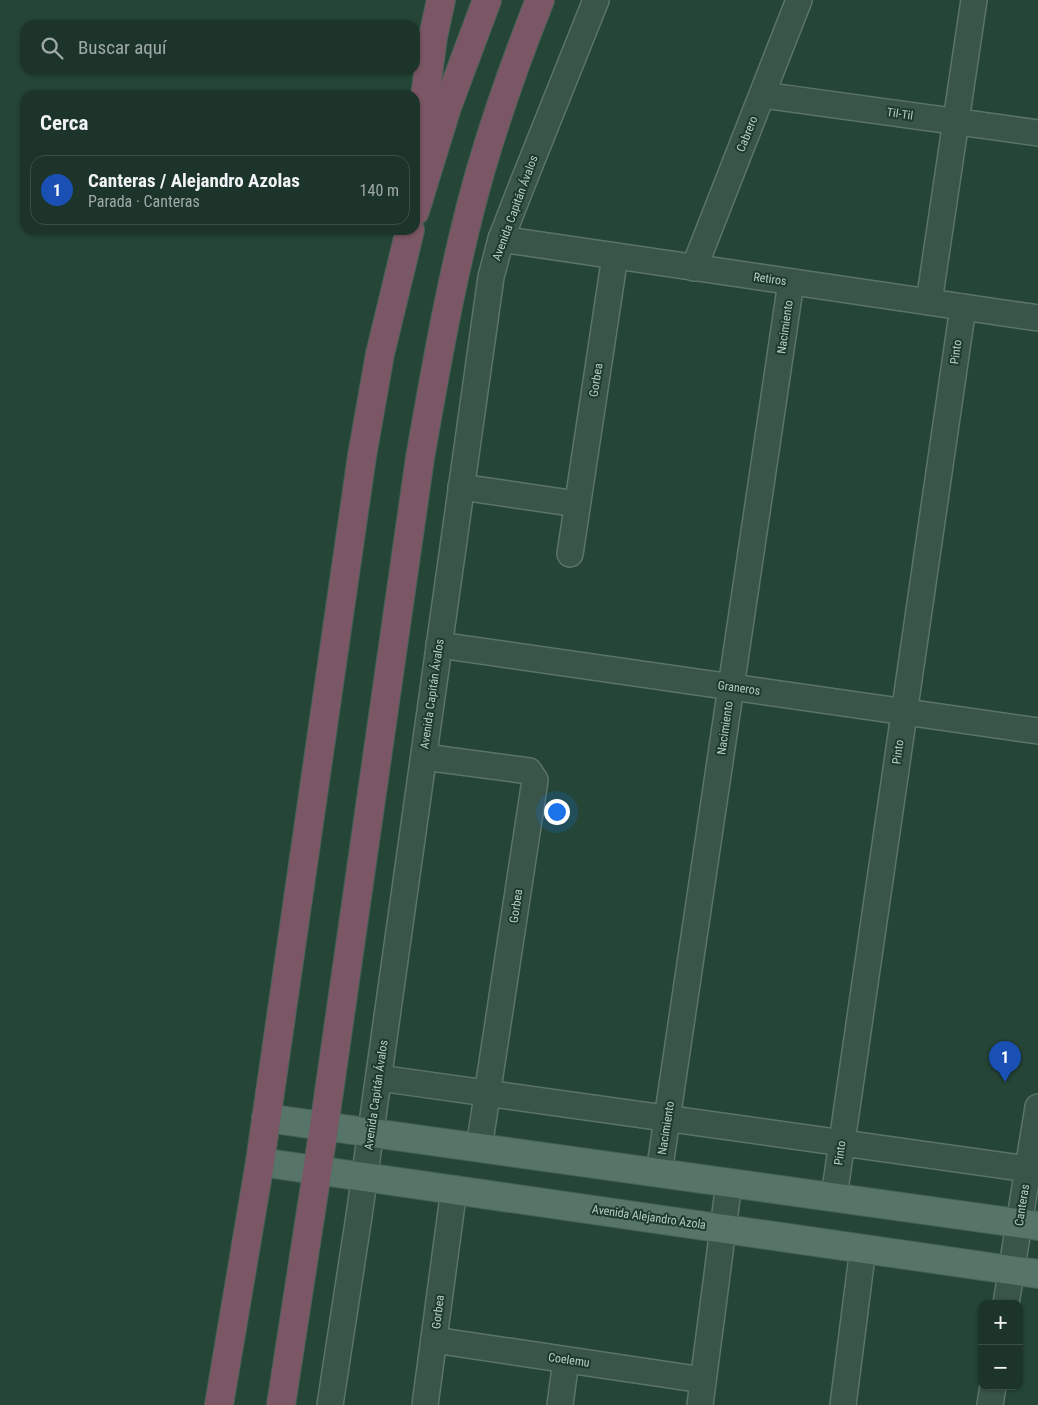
<!DOCTYPE html>
<html lang="es">
<head>
<meta charset="utf-8">
<style>
	:root { --surface:#1c3429; --page:#253c31; --text:#f1f3f6; --muted:#a0aaa8; --line:#3a4f46; --accent:#8bffd0 }
	body { margin:0; font-family:"Roboto Condensed",sans-serif; background:var(--page); color:var(--text) }
	.controls { position:absolute; right:15px; bottom:15px; display:grid; overflow:hidden; border-radius:10px; box-shadow:0 1px 4px #0004 }
	.controls button { width:45px; height:45px; display:grid; place-items:center; padding:0; border:0; border-bottom:1px solid var(--line); background:var(--surface); color:var(--text); font:25px sans-serif }
	.you { position:absolute; left:556px; top:811px; width:18px; height:18px; margin:-12px; border:4px solid #fff; border-radius:50%; background:#1a73e8; box-shadow:0 0 0 8px #1a73e833 }
	.badge { display:grid; place-items:center; width:32px; height:32px; border-radius:50%; background:var(--accent); color:#fff; font-size:16px; font-weight:700 }
	.pin { position:absolute; translate:-50% -41px; filter:drop-shadow(0 1px 2px #0008) }
	.pin::after { content:''; position:absolute; top:26px; width:18px; height:15px; background:inherit; clip-path:polygon(0 0,100% 0,50% 100%) }
	.list { margin:0; padding:0; list-style:none }
	h2 { display:flex; justify-content:space-between; align-items:center; height:65px; margin:0; padding:0 20px; font-size:21px }
	h2 small { font-size:16px; font-weight:400; color:var(--muted) }
	.list li { display:grid; grid-template-columns:32px 1fr auto; gap:15px; align-items:center; box-sizing:border-box; height:70px; margin:0 10px 10px; padding:0 10px; border:1px solid var(--line); border-radius:15px }
	.list b { display:block; font-size:19px; white-space:nowrap }
	.list p { margin:0; font-size:16px; white-space:nowrap; color:var(--muted) }
	.list em { font-size:16px; font-style:normal; color:var(--muted) }
	.icon { flex:none; width:28px; height:28px; fill:none; stroke:currentColor; stroke-width:2; stroke-linecap:round; stroke-linejoin:round }
	.map { position:relative; flex:none; width:1038px; height:1405px; overflow:hidden }
	.search { position:absolute; background:var(--surface); box-shadow:0 1px 4px #0004; left:20px; top:20px; width:400px; height:55px; display:flex; align-items:center; gap:12px; box-sizing:border-box; padding:0 18px; border-radius:15px; color:var(--muted); font-size:19px }
	.panel { position:absolute; background:var(--surface); box-shadow:0 1px 4px #0004; left:20px; top:90px; width:400px; height:145px; border-radius:15px }
	.map>svg:first-child { display:block }
</style>
</head>
<body>
<div class="map">
<svg width="1038" height="1405" viewBox="0 0 1038 1405">
	<rect width="100%" height="100%" fill="#254537"/>
	<g fill="none" stroke-linecap="round" stroke-linejoin="round">
		<defs>
			<g id="minor">
				<path d="M763 95 1038 133"/>
				<path d="M501 239 1038 318"/>
				<path d="M694 268 799 0"/>
				<path d="M929 302 974 0"/>
				<path d="M461 487 577 504"/>
				<path d="M570 554 615 256"/>
				<path d="M439 645 1038 731"/>
				<path d="M424 757 529 771 535 780 479 1148"/>
				<path d="M379 1078 1028 1169"/>
				<path d="M659 1173 791 282"/>
				<path d="M834 1197 963 307"/>
				<path d="M1006 1304 1038 1107"/>
				<path d="M434 1340 703 1380"/>
				<path d="M330 1405 359 1216 491 277 501 239 522 185 596 0"/>
				<path d="M425 1405 454 1189"/>
				<path d="M560 1405 566 1360"/>
				<path d="M700 1405 729 1183"/>
				<path d="M843 1405 863 1248"/>
				<path d="M990 1405 993 1386"/>
			</g>
			<g id="major">
				<path d="M266 1118 1038 1226"/>
				<path d="M260 1162 1038 1274"/>
			</g>
			<g id="highway">
				<path d="M416 164 433 37 441 0"/>
				<path d="M415 211 447 107 487 0"/>
				<path d="M219 1405 260 1162 362 456 380 354 410 230"/>
				<path d="M281 1405 324 1127 420 458C437 361 454 263 481 169 498 111 518 55 540 0"/>
			</g>
		</defs>
		<use href="#minor" stroke="#5b7469" stroke-width="28"/>
		<use href="#major" stroke="#466055" stroke-width="30"/>
		<use href="#highway" stroke="#476256" stroke-width="30"/>
		<use href="#minor" stroke="#395449" stroke-width="25"/>
		<use href="#major" stroke="#577468" stroke-width="28"/>
		<use href="#highway" stroke="#7b5665" stroke-width="28"/>
	</g>
	<g text-anchor="middle" dominant-baseline="central" stroke-width="4" stroke-linejoin="round" paint-order="stroke">
		<g font-size="12" fill="#b7cec4" stroke="#1e3a2e">
			<text transform="translate(900 114) rotate(8)">Til-Til</text>
			<text transform="translate(747 134) rotate(-68)">Cabrero</text>
			<text transform="translate(515 208) rotate(-70)">Avenida Capitán Ávalos</text>
			<text transform="translate(770 279) rotate(8)">Retiros</text>
			<text transform="translate(785 327) rotate(-82)">Nacimiento</text>
			<text transform="translate(956 352) rotate(-82)">Pinto</text>
			<text transform="translate(596 380) rotate(-81)">Gorbea</text>
			<text transform="translate(739 688) rotate(8)">Graneros</text>
			<text transform="translate(432 694) rotate(-82)">Avenida Capitán Ávalos</text>
			<text transform="translate(725 728) rotate(-82)">Nacimiento</text>
			<text transform="translate(898 752) rotate(-82)">Pinto</text>
			<text transform="translate(516 906) rotate(-82)">Gorbea</text>
			<text transform="translate(376 1095) rotate(-82)">Avenida Capitán Ávalos</text>
			<text transform="translate(666 1128) rotate(-81)">Nacimiento</text>
			<text transform="translate(840 1153) rotate(-82)">Pinto</text>
			<text transform="translate(1022 1205) rotate(-81)">Canteras</text>
			<text transform="translate(649 1217) rotate(8)">Avenida Alejandro Azola</text>
			<text transform="translate(438 1312) rotate(-83)">Gorbea</text>
			<text transform="translate(569 1360) rotate(8)">Coelemu</text>
		</g>
	</g>
</svg>
<div class="controls">
<button>+</button>
<button>−</button>
</div>
<div class="you"></div>
<div class="pin badge" style="left:1005px;top:1082px;background:#1a4fb4">1</div>
<div class="search"><svg class="icon" aria-label="search" viewBox="0 0 24 24"><circle cx="10" cy="10" r="6"/><path d="M15 15l6 6"/></svg>Buscar aquí</div>
<section class="panel">
<h2>Cerca<small></small></h2>
<ul class="list">
<li><span class="badge" style="background:#1a4fb4">1</span><div><b>Canteras / Alejandro Azolas</b><p>Parada · Canteras</p></div><em>140 m</em></li>
</ul>
</section>
</div>
</body>
</html>
